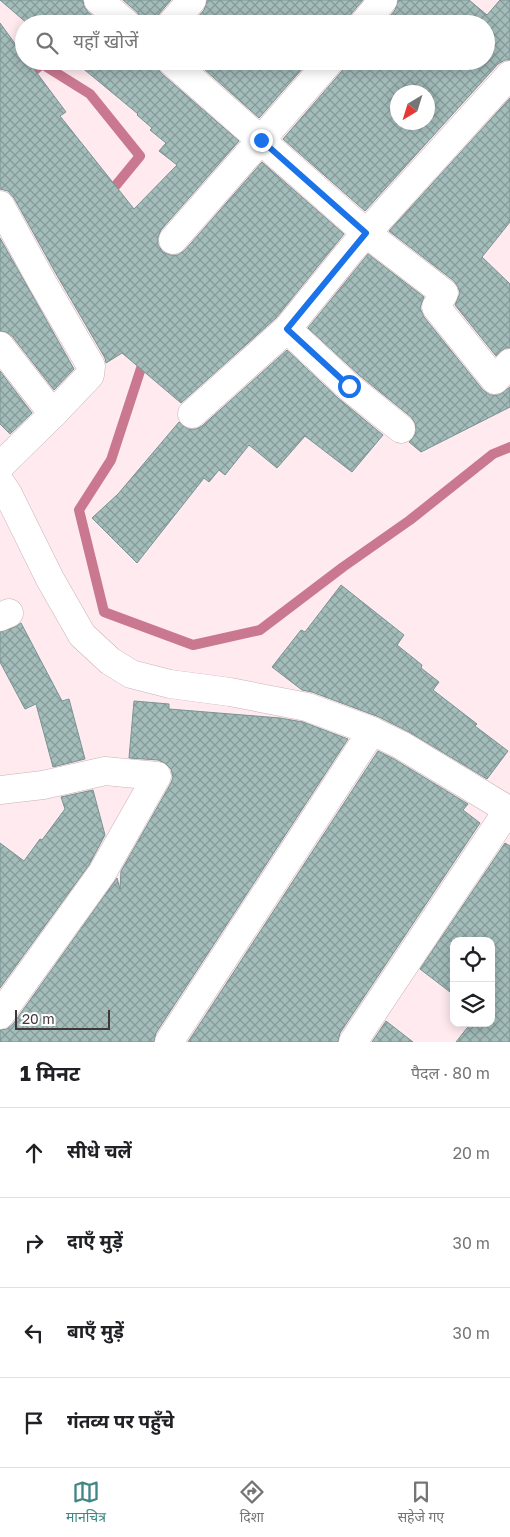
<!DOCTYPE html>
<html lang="hi">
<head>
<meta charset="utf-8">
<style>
	:root { --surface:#fff; --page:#f6f6f6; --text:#202124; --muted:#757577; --line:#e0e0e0; --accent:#3f8784 }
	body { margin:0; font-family:"Golos Text","Noto Sans Devanagari",sans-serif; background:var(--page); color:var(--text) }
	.controls { position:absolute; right:15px; bottom:15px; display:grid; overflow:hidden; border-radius:10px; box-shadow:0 2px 12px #0003 }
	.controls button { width:45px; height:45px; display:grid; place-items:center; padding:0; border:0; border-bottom:1px solid var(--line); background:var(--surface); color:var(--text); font:25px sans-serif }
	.compass { position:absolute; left:390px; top:85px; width:45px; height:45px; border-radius:50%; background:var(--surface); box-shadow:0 2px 12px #0003; rotate:218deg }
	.scale { position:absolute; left:15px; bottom:12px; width:95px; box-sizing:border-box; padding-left:5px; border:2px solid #413739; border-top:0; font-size:14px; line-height:18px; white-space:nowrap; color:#413739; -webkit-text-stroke:4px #fdfdfd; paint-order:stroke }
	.stop { position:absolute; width:15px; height:15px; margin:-11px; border:4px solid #1a73e8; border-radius:50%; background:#fff }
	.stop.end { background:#1a73e8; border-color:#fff; box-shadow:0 1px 5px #0008 }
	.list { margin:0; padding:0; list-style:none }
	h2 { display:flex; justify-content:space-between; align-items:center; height:65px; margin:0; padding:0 20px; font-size:21px }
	h2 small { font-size:16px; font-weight:400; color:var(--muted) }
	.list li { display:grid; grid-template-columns:32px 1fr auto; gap:15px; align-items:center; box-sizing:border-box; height:90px; padding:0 20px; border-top:1px solid var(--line) }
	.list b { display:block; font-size:19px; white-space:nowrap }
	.list em { font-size:16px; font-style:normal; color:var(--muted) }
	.icon { flex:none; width:28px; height:28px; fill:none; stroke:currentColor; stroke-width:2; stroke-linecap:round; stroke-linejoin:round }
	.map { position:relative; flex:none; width:510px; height:1042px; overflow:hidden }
	.search { position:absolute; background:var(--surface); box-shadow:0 2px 12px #0003; left:15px; right:15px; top:15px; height:55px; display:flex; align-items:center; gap:12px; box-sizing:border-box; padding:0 18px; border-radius:28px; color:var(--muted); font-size:19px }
	.sheet { height:425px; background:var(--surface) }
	nav { display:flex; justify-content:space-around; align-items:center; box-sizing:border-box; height:70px; border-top:1px solid var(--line); background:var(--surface); font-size:14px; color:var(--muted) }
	nav a { display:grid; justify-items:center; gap:2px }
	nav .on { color:var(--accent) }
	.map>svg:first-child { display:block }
</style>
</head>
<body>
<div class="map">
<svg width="510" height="1042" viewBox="0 0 510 1042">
	<defs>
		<pattern id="building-cross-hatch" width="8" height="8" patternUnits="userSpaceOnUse" patternTransform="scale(1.25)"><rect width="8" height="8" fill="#a3bdbb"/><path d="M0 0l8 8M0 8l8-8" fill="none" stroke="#869a99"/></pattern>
	</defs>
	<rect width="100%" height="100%" fill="#feeaef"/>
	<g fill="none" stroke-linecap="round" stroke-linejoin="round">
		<g stroke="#c97890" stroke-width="10">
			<path d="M26 77 42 64 90 94 140 156 108 195"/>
			<path d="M145 356 111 460 79 510 104 612 193 645 260 630 343 567 410 520 493 454 510 447"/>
		</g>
	</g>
	<g fill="url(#building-cross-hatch)" stroke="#7a9392" fill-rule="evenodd">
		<path d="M0 0H83L84 6 88 12 102 24H28Z"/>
		<path d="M123 0H171L159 14 156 24H142L141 18 137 12Z"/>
		<path d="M207 0H363L351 14 348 24H192L204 10Z"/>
		<path d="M398 0H469L487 15 500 0H510V60H505L498 64 365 211 283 139 342 71 345 61H486V24H384L395 10ZM398 92H428V122H398Z"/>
		<path d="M0 23 24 56V61H28L66 112 60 116 134 209 177 165 159 151 166 143 150 130 152 128 137 115 138 114 74 61H156V66L161 73 239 141 161 230 158 237V245L163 252 170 255H178L185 250 262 162 344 234 276 318 181 403 122 353 106 363 105 358 55 272 14 198 8 191 0 189Z"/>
		<path d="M195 61H309L259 118Z"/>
		<path d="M510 98V222L482 257 510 284V348H505L496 356 455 305 460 293 458 287 454 281 389 231Z"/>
		<path d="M0 238 74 369 54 390 12 336 6 332 0 331Z"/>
		<path d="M368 254 424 297 420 308 424 317 483 390 490 395H499L510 387V407L421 452 409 442 413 438 416 431 415 423 411 417 359 375 308 328Z"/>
		<path d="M287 350 338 398 383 435 352 472 305 436 277 468 249 445 225 475 219 470 209 482 204 478 137 563 92 518 118 494 179 422 188 429H196L202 426Z"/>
		<path d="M0 371 32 413 10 434 0 424Z"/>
		<path d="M341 585 404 635 397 645 422 665 421 668 439 682 433 690 477 724 475 726 508 751 487 779 409 732 379 717 312 692 302 690 272 667 301 630 305 632Z"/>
		<path d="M21 623 62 701 69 699 85 759 53 767 36 704 25 709 0 662V632L15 627Z"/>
		<path d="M134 701 169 704V709L280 718 303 722 348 739 156 1033 154 1042H0V1030L7 1029 13 1024 117 878 120 889 121 871 171 783 173 777 171 769 165 763 158 760 129 758Z"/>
		<path d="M378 751 394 759 468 804 463 810 480 823 340 1033 338 1042H188Z"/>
		<path d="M93 790 105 835 89 865 0 988V843L24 861 40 839 42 840 65 809 61 797Z"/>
		<path d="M505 843 510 846V1042H456L471 1023H491V941H454V995L420 969Z"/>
		<path d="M386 1021 413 1042H372Z"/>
	</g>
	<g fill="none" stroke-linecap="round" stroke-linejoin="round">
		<defs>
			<g id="street">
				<path d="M98 0 127 24"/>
				<path d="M171 24 192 0"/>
				<path d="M363 24 383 0"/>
				<path d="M171 61 366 233 444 293 436 307 495 380 510 363"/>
				<path d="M0 205 41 280 91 366 90 375 53 414 0 466"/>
				<path d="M173 240 330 61"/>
				<path d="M287 329 349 387 401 429"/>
				<path d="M0 346 53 414"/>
				<path d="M192 414 287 329 352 249 510 75"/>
				<path d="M0 482 8 494 50 579 82 635 110 661 131 674 170 684 230 692 307 707 372 731 401 745 510 811"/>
				<path d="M0 617 9 613"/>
				<path d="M0 790 43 785 105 771 157 776 102 873 0 1015"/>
				<path d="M169 1042 372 731"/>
				<path d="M353 1042 508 810"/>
			</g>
		</defs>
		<use href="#street" stroke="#cab2b7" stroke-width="29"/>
		<use href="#street" stroke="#fff" stroke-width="28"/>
	</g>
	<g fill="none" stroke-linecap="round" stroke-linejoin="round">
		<path stroke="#1a73e8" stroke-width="6" d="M261 140 366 233 287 329 349 386"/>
	</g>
</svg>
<div class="controls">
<button><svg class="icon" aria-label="locate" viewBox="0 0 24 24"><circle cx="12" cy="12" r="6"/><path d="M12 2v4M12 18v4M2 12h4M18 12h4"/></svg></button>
<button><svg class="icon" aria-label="layers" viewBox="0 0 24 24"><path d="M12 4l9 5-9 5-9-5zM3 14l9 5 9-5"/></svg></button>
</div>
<svg class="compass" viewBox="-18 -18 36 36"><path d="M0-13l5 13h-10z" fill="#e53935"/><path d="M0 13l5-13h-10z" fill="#757577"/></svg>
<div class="scale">20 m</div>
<div class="stop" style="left:349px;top:386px"></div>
<div class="stop end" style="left:261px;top:140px"></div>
<div class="search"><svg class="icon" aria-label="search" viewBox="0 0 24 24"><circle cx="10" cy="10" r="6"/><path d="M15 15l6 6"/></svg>यहाँ खोजें</div>
</div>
<section class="sheet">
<h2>1 मिनट<small>पैदल · 80 m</small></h2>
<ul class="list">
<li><svg class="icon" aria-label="ahead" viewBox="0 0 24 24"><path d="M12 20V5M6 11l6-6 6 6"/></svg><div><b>सीधे चलें</b></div><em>20 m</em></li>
<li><svg class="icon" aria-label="right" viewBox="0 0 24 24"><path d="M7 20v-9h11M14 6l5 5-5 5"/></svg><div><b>दाएँ मुड़ें</b></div><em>30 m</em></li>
<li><svg class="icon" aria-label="left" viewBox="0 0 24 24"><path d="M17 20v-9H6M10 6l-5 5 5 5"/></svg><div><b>बाएँ मुड़ें</b></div><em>30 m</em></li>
<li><svg class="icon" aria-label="arrive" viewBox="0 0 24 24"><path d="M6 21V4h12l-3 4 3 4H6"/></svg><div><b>गंतव्य पर पहुँचे</b></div></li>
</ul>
</section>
<nav>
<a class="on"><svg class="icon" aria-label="map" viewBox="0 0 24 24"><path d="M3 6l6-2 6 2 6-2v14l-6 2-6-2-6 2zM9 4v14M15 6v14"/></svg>मानचित्र</a>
<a><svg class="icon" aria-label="directions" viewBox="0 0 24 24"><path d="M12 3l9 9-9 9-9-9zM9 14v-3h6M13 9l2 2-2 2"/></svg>दिशा</a>
<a><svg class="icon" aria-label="saved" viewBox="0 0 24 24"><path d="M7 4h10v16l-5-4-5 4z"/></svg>सहेजे गए</a>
</nav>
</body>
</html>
